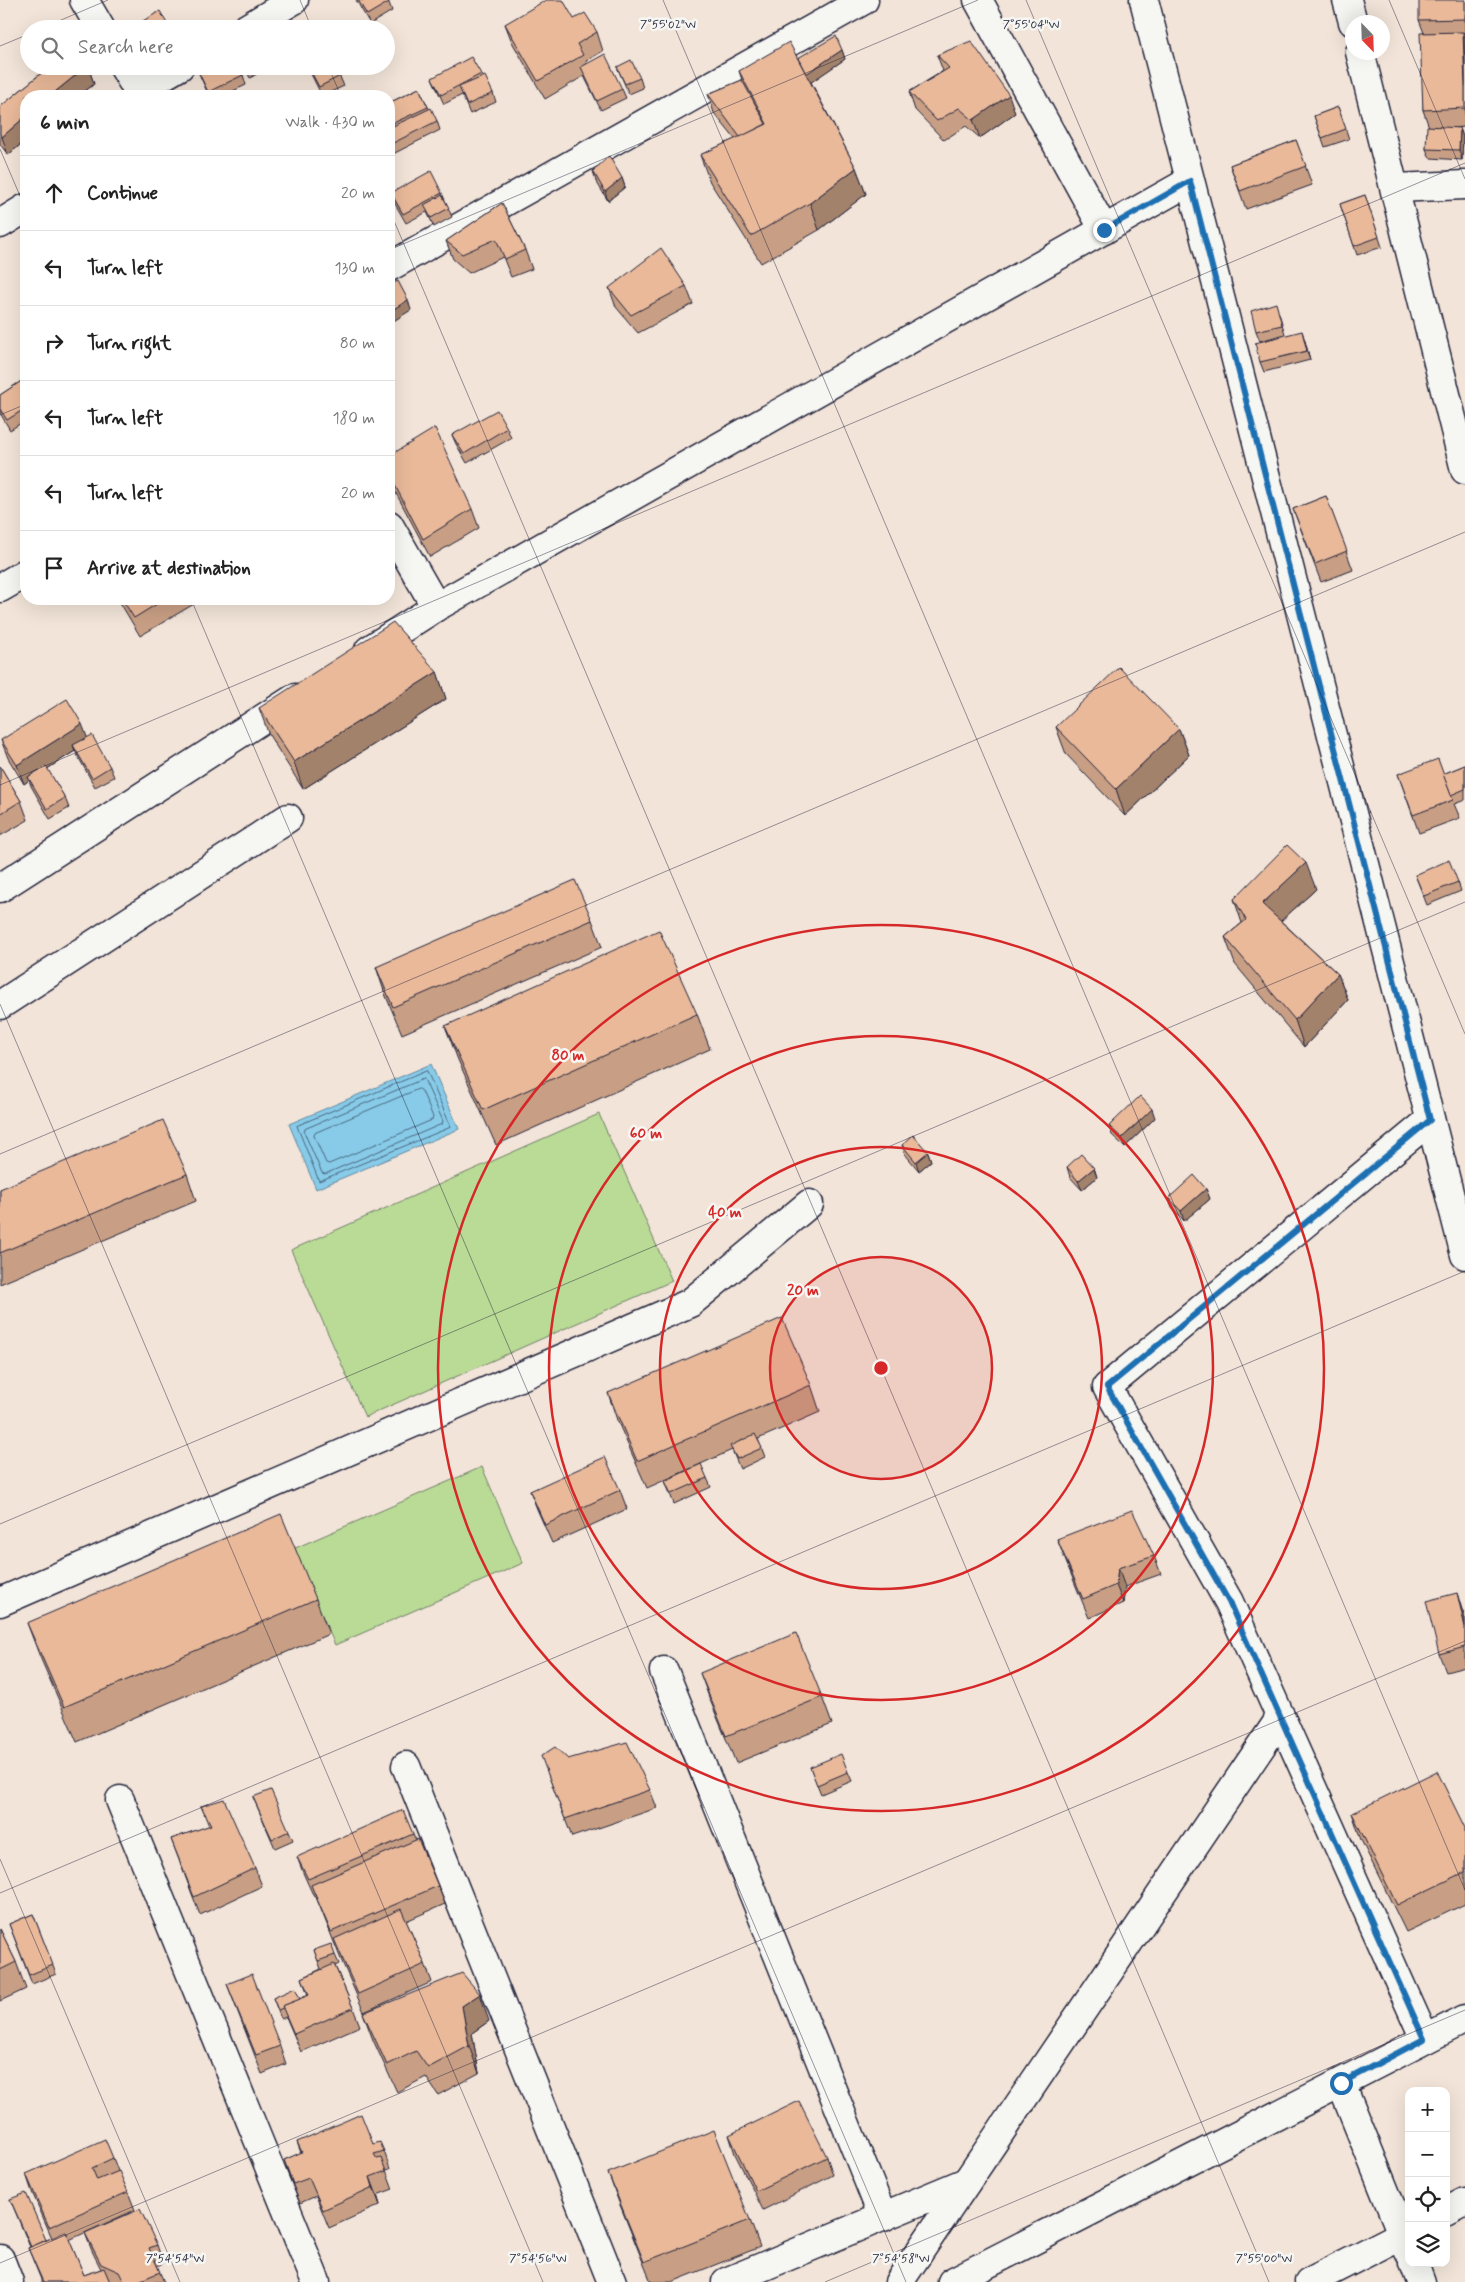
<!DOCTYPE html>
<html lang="en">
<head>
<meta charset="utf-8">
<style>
	:root { --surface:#fff; --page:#f2f2f2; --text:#222; --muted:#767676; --line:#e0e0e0 }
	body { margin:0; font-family:Mynerve,sans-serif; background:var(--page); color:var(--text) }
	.controls { position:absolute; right:15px; bottom:15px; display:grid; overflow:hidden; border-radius:10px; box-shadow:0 5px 20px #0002 }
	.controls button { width:45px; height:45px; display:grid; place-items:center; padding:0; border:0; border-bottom:1px solid var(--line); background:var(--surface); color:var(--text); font:25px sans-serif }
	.compass { position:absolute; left:1345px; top:15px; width:45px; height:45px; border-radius:50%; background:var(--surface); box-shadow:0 5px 20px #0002; rotate:157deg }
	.stop { position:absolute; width:15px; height:15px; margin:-11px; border:4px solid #1f6fb2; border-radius:50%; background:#fff }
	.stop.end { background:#1f6fb2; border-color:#fff; box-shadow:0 1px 5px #0008 }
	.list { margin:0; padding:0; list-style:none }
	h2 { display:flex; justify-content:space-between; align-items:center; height:65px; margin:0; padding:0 20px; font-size:21px }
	h2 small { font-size:16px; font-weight:400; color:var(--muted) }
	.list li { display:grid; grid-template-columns:32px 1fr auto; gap:15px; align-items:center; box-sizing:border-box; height:75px; padding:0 20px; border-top:1px solid var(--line) }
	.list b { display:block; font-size:19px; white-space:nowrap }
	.list em { font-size:16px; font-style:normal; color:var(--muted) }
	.icon { flex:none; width:28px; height:28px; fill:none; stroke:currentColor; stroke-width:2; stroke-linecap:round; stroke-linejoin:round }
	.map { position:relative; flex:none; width:1465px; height:2282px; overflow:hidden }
	.search { position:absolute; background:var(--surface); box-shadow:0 5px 20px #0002; left:20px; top:20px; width:375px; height:55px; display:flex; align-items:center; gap:12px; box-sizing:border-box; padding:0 18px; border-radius:28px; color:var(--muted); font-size:19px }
	.panel { position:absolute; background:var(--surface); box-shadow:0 5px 20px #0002; left:20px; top:90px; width:375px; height:515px; border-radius:20px }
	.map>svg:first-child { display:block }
</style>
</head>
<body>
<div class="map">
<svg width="1465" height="2282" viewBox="0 0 1465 2282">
	<rect width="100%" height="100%" fill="#f2e4d8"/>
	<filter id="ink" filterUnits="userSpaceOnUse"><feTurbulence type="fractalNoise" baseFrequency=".02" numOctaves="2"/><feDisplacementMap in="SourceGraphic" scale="10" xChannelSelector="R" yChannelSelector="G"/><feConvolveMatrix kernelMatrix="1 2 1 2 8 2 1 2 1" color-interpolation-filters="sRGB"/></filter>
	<g filter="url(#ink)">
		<g fill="#badb95" stroke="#6e7e68">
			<path d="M599 1114 672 1281 365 1417 291 1250Z"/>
			<path d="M482 1467 523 1563 335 1645 293 1549Z"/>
		</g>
		<path fill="#87cbe8" stroke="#5f87a3" d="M431 1064 459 1129 316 1189 289 1124Z"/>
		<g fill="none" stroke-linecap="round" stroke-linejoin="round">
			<g stroke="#4a6680" stroke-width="1">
				<path d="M427 1071 451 1127 319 1181 297 1126Z"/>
				<path d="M424 1079 443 1121 442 1124 325 1174 322 1173 304 1132 305 1129Z"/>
				<path d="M419 1089 422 1091 433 1117 432 1120 329 1164 326 1163 314 1136 315 1133Z"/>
			</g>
			<defs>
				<g id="minor">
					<path d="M84 0 101 29"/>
					<path d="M978 0 1104 230"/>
					<path d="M1144 0 1465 1255"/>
					<path d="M1347 0 1353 22"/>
					<path d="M245 29 294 0"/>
					<path d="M1360 52 1465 470"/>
					<path d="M123 66 141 96"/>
					<path d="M137 91 180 66"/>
					<path d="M1395 188 1465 185"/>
					<path d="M0 224 26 208"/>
					<path d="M389 267 864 0"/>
					<path d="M389 525 436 607"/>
					<path d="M0 588 26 573"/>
					<path d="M369 650 436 607 1190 181"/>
					<path d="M0 888 295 698"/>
					<path d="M0 1005 288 818"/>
					<path d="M0 1602 690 1303 809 1204"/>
					<path d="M664 1671 883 2217"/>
					<path d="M406 1766 612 2282"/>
					<path d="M120 1800 316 2282"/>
					<path d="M1425 2039 1229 1602 1107 1387 1430 1120"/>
					<path d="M1341 2083 1409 2251"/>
					<path d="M1446 2212 1465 2202"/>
					<path d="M0 2259 9 2282"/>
					<path d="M1414 2263 1421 2282"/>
					<path d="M726 2282 966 2182"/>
					<path d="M899 2282 1281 1717"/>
					<path d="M952 2282 1465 2019"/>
					<path d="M1309 2282 1409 2231"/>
				</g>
			</defs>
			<use href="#minor" stroke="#22223b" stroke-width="31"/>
			<use href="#minor" stroke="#f6f6f2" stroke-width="28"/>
		</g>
		<g fill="#c89f84" stroke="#22223b">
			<path d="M356 0H388L392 11 370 24Z"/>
			<path d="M1465 0V127L1450 128H1460L1463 137 1462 160 1430 158 1426 149 1429 127 1423 110 1424 33 1419 20Z"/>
			<path d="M574 19 597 32 603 51 586 61 587 64 622 89 626 98 601 110 584 76 545 99 512 42 505 24Z"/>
			<path d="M842 50 845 59 811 82 856 168 866 194 819 230 761 263 710 182 700 155 735 139 714 113 708 94 742 80 739 71 798 58Z"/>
			<path d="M937 55 1015 113 980 138 966 126 944 140 915 110 909 92 943 71Z"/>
			<path d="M50 66H88L94 84 79 96H26V140L8 155 0 144V107Z"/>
			<path d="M244 66H270L250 78Z"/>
			<path d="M307 66H335L344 86 322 96Z"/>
			<path d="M617 67 640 78 643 88 629 94Z"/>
			<path d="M197 69 243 75 246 85 222 96H209Z"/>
			<path d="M481 74 482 77 493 93 496 102 470 114 462 95 444 104 436 87 432 78Z"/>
			<path d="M419 88 429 109 437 121 440 130 389 156V103Z"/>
			<path d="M1338 107 1349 139 1325 147 1314 116Z"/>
			<path d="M1296 140 1312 185 1246 209 1230 165Z"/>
			<path d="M593 171 622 178 625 187 608 201 596 181Z"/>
			<path d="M391 193H442L452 217 434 227 427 212 406 223 394 202Z"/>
			<path d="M1365 195 1382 247 1357 255 1340 204Z"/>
			<path d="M502 203 525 250 532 269 511 277 503 257 469 273 453 259 446 241Z"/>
			<path d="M686 286 693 304 638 333 616 307 609 288Z"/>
			<path d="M1279 313 1285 334 1260 341 1256 331Z"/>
			<path d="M1305 341 1310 360 1264 372 1260 362Z"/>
			<path d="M26 378V420L10 430 0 413V395Z"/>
			<path d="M507 428 511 438 467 463 456 444 452 435Z"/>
			<path d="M389 456 472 509 479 528 430 557 389 480Z"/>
			<path d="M1326 496 1353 570 1321 582 1293 509Z"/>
			<path d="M118 599H198L199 601 140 636Z"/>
			<path d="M437 672 446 699 303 789 269 735 259 708Z"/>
			<path d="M1056 727 1179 729 1189 755 1125 816 1066 754Z"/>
			<path d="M87 737 110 767 114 777 95 787 75 751 47 769 65 798 69 808 50 819 31 786 29 780 24 784 8 758 1 740Z"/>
			<path d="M1465 765V800L1454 804 1460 818 1419 833 1398 774H1443Z"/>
			<path d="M0 766 21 801 28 820 0 836Z"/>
			<path d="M1415 875 1458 882 1461 891 1427 905Z"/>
			<path d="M1316 889 1281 921 1338 974 1348 1000 1304 1047 1235 964 1225 937 1242 923 1234 899Z"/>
			<path d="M592 920 602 947 402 1034 385 994 376 967Z"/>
			<path d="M697 1014 710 1049 496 1145 458 1060 445 1026Z"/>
			<path d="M1155 1118 1125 1147 1112 1135 1109 1126Z"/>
			<path d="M902 1145 928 1152 931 1161 919 1171 905 1154Z"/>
			<path d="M1067 1167 1094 1168 1097 1177 1082 1190 1070 1177Z"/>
			<path d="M187 1174 196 1201 0 1284V1189Z"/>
			<path d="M1206 1189 1210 1199 1184 1221 1172 1207 1169 1198Z"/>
			<path d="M811 1385 820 1412 758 1439 765 1457 740 1469 732 1450 647 1488 617 1420 608 1393Z"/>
			<path d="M707 1478 711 1487 674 1504 665 1481Z"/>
			<path d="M620 1490 627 1509 552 1543 537 1509 530 1491Z"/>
			<path d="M1057 1539 1154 1556 1161 1574 1125 1587 1123 1603 1089 1618 1064 1557Z"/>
			<path d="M316 1599 329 1634 77 1742 40 1657 27 1623Z"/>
			<path d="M1463 1612 1465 1619V1667L1446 1672 1439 1654Z"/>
			<path d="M700 1673 822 1697 832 1724 736 1763 710 1700Z"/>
			<path d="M568 1759 650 1790 657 1808 572 1837 548 1774Z"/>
			<path d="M810 1767 848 1772 852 1781 821 1794Z"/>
			<path d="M253 1797 289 1831 293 1840 275 1848Z"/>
			<path d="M201 1806 255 1868 262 1886 200 1915 171 1839 209 1826Z"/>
			<path d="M1352 1813 1465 1828V1904L1406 1932 1361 1840Z"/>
			<path d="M413 1834 416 1840 438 1886 445 1904 406 1921 425 1964 432 1982 364 2012 340 1957 316 1897H314L304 1875 297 1857Z"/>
			<path d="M33 1914 56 1974 32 1984 9 1924Z"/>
			<path d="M0 1929 16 1962 26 1989 0 2001Z"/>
			<path d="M314 1950 335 1955 339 1964 335 1966 353 2008 360 2026 301 2052 286 2017 281 2019 273 1998 300 1999 308 1995 302 1978 321 1969Z"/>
			<path d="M227 1984 280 2046 286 2064 262 2074Z"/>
			<path d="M363 2013 489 2021 472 2033 479 2073 438 2095 426 2077 397 2092 373 2040Z"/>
			<path d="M729 2135 827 2157 833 2175 763 2210 735 2154Z"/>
			<path d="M297 2142 373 2144 384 2151 390 2169 386 2170 393 2189 377 2195 380 2205 329 2228 316 2196 300 2203 290 2178 284 2160 301 2153Z"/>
			<path d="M113 2158 118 2171 128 2192 135 2210 69 2240 84 2275 101 2269 92 2251 85 2233 157 2245 163 2263 157 2266 164 2282H42L28 2248 30 2247 10 2199 46 2240 52 2238 32 2192 26 2174Z"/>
			<path d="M608 2173 750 2220 760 2247 672 2282H651L618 2200Z"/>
		</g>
		<g fill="#a3826c" stroke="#22223b">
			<path d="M1463 32 1465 38V86Z"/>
			<path d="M842 50 845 59 807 85 804 75Z"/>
			<path d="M87 66H88L94 84 79 96H50Z"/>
			<path d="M1009 95 1015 113 980 138 973 120Z"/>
			<path d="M26 116V140L8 155 2 137Z"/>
			<path d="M1460 128 1463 137 1462 160 1459 150Z"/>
			<path d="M856 168 866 194 819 230 810 203Z"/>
			<path d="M622 178 625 187 608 201 605 192Z"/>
			<path d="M408 300 411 310 389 324V312Z"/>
			<path d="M1302 331 1305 341 1310 360 1307 351Z"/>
			<path d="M437 672 446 699 303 789 294 762Z"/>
			<path d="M82 724 89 742 73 745 75 751 30 780 28 777 29 780 24 784 17 765Z"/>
			<path d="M1179 729 1189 755 1125 816 1116 789Z"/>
			<path d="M1306 863 1316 889 1271 930 1262 904Z"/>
			<path d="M1338 974 1348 1000 1304 1047 1295 1020Z"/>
			<path d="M1152 1109 1155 1118 1125 1147 1122 1138Z"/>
			<path d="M928 1152 931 1161 919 1171 916 1162Z"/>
			<path d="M1094 1168 1097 1177 1082 1190 1078 1181Z"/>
			<path d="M1206 1189 1210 1199 1184 1221 1181 1211Z"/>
			<path d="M1118 1568 1125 1587 1123 1603 1116 1585Z"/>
			<path d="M1457 1593 1465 1619V1627Z"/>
			<path d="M480 1994 489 2021 472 2033 479 2073 469 2046 462 2006Z"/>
			<path d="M370 2177 377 2195 380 2205 373 2187Z"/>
		</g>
		<g fill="#e9b99a" stroke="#22223b">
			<path d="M358 0H388L389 2 367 15Z"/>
			<path d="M546 0H563L574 19 585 13 597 32 577 44 583 55 538 81 505 24Z"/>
			<path d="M1419 0H1465V19L1419 20Z"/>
			<path d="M160 11 170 29H145L141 22Z"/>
			<path d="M64 22 67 29H53V28Z"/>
			<path d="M314 23 317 29H302Z"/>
			<path d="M1463 32 1465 86V108L1423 110 1420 33Z"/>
			<path d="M836 36 842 50 806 74 798 58Z"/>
			<path d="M971 41 1009 95 973 120 959 108 937 121 909 92 949 68 937 55Z"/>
			<path d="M789 42 856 168 810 203 751 236 700 155 767 124 739 71Z"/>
			<path d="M605 54 622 89 597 101 581 67Z"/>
			<path d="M471 57 481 74 441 95 432 78Z"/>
			<path d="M631 60 640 78 625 84 617 67Z"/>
			<path d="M50 66H87L50 96H26V116L2 137 0 134V107Z"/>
			<path d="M202 66H238L243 75 208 92 197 69Z"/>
			<path d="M308 66H335L340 76 319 87Z"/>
			<path d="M485 76 493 93 467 105 459 87Z"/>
			<path d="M742 80 766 124 740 137 708 94Z"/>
			<path d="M419 88 428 107 389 125V103Z"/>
			<path d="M1338 107 1346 129 1322 138 1314 116Z"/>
			<path d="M431 108 437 121 389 145V128Z"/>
			<path d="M1427 126 1460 128 1459 150 1426 149Z"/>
			<path d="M1296 140 1306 166 1240 191 1230 165Z"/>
			<path d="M609 156 622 178 605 192 593 171Z"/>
			<path d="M431 171 442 193 403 214 391 193Z"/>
			<path d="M442 195 449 208 431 218 424 205Z"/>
			<path d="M1365 195 1379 237 1354 246 1340 204Z"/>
			<path d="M502 203 525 250 505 259 496 239 462 254 446 241Z"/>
			<path d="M661 248 686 286 631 315 609 288Z"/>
			<path d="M398 281 408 300 389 312V285Z"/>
			<path d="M1276 303 1282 325 1256 331 1251 311Z"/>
			<path d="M1302 331 1307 351 1260 362 1255 343Z"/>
			<path d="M26 378V408L7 420 0 409V395Z"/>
			<path d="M497 410 507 428 464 454 452 435Z"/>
			<path d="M435 428 472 509 423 539 389 474V456Z"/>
			<path d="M1326 496 1347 551 1315 564 1293 509Z"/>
			<path d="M122 599H165L134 618Z"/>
			<path d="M393 622 437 672 294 762 259 708Z"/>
			<path d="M1119 667 1179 729 1116 789 1056 727Z"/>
			<path d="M67 699 82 724 17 765 1 740Z"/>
			<path d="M92 735 110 767 92 778 73 745Z"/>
			<path d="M1438 759 1453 800 1413 815 1398 774Z"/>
			<path d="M1465 765V789L1451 795 1443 774Z"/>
			<path d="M0 766 21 801 0 814Z"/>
			<path d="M46 766 65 798 47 809 28 777Z"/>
			<path d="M1287 845 1306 863 1262 904 1338 974 1295 1020 1225 937 1246 920 1234 899Z"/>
			<path d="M1449 860 1458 882 1424 896 1415 875Z"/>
			<path d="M575 880 592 920 393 1007 376 967Z"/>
			<path d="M659 930 697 1014 483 1110 445 1026Z"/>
			<path d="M1140 1096 1152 1109 1122 1138 1109 1126Z"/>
			<path d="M163 1120 187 1174 0 1253V1189Z"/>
			<path d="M913 1135 928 1152 916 1162 902 1145Z"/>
			<path d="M1081 1154 1094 1168 1078 1181 1067 1167Z"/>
			<path d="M1194 1175 1206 1189 1181 1211 1169 1198Z"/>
			<path d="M782 1318 811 1385 637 1461 608 1393Z"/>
			<path d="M755 1434 762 1448 737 1459 730 1446Z"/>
			<path d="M605 1457 620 1490 545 1525 530 1491Z"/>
			<path d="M701 1464 707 1478 671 1494 665 1481Z"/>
			<path d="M1132 1510 1154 1556 1118 1568 1116 1585 1083 1599 1057 1539Z"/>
			<path d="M281 1514 316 1599 64 1707 27 1623Z"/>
			<path d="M1457 1593 1465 1627V1647L1439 1654 1426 1601Z"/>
			<path d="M796 1633 822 1697 726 1736 700 1673Z"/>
			<path d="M627 1742 650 1790 565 1819 541 1756 555 1747 568 1759Z"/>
			<path d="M841 1754 848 1772 817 1785 810 1767Z"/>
			<path d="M1437 1771 1465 1828V1872L1397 1905 1352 1813Z"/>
			<path d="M271 1790 289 1831 272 1839 253 1797Z"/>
			<path d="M224 1799 255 1868 194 1897 171 1839 211 1825 201 1806Z"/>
			<path d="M403 1810 413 1834 308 1879 297 1857Z"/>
			<path d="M418 1839 438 1886 331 1932 311 1885Z"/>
			<path d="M401 1909 425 1964 358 1994 334 1939Z"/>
			<path d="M33 1914 53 1965 29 1975 9 1924Z"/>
			<path d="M0 1929 16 1962 0 1970Z"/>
			<path d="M331 1944 335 1955 318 1961 314 1950Z"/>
			<path d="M334 1964 353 2008 294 2034 282 2006 309 1995 302 1978Z"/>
			<path d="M462 1973 480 1994 462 2006 469 2046 428 2068 416 2051 387 2065 363 2013Z"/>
			<path d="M252 1974 280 2046 256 2055 227 1984Z"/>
			<path d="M295 1988 300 1999 282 2006 283 2008 278 2010 273 1998Z"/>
			<path d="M799 2101 827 2157 756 2191 729 2135Z"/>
			<path d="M361 2114 373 2144 380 2142 384 2151 374 2154 377 2159 381 2158 386 2171 370 2177 373 2187 323 2210 309 2178 293 2184 284 2160 302 2152 297 2142Z"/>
			<path d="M714 2130 750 2220 644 2262 608 2173Z"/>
			<path d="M105 2139 113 2158 92 2168 97 2180 119 2171 128 2192 49 2227 26 2174Z"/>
			<path d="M26 2193 46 2240 31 2247 10 2199Z"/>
			<path d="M140 2209 157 2245 149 2248 160 2272 136 2282H124L119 2272 101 2264 85 2233Z"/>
			<path d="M66 2232 84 2275 104 2268 110 2282H43L28 2248Z"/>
		</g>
	</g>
	<g fill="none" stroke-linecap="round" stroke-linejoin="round" filter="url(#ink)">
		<path stroke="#1f6fb2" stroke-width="6" d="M1104 230 1190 181 1430 1120 1107 1387 1229 1602 1424 2039 1341 2083"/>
	</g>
	<path fill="none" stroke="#22223b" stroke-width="1" stroke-opacity="0.45" d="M300 0 312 29M663 0 1465 1890M1026 0 1465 1034M1389 0 1465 179M40 29 108 0M0 46 29 34M328 66 341 96M0 149 26 210M389 209 1269 2282M389 250 978 0M0 415 26 404M191 599 906 2282M0 785 1465 163M0 1004 543 2282M0 1154 1465 532M0 1524 1465 902M0 1859 180 2282M0 1893 1465 1271M0 2263 1465 1641M825 2282 1465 2010"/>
	<circle cx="881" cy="1368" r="111" fill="#d62828" fill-opacity=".12"/>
	<g fill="none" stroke="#d62828" stroke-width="2.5">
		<circle cx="881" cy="1368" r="111"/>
		<circle cx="881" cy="1368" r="221"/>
		<circle cx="881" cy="1368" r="332"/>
		<circle cx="881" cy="1368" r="443"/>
	</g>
	<g font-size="12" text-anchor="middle" fill="#22223b" stroke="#f6f6f2" stroke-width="5" stroke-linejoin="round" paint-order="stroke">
		<text x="668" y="28">7°55'02"W</text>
		<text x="1031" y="28">7°55'04"W</text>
		<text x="175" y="2262">7°54'54"W</text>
		<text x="538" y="2262">7°54'56"W</text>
		<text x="901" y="2262">7°54'58"W</text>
		<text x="1264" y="2262">7°55'00"W</text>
	</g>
	<circle cx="881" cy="1368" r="8" fill="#d62828" stroke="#f6f6f2" stroke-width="2.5"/>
	<g font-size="15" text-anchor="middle" font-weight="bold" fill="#d62828" stroke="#f6f6f2" stroke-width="5" stroke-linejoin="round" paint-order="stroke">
		<text x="568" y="1060">80 m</text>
		<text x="646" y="1138">60 m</text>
		<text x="725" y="1217">40 m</text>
		<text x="803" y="1295">20 m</text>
	</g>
</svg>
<div class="controls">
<button>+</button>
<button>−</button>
<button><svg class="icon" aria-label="locate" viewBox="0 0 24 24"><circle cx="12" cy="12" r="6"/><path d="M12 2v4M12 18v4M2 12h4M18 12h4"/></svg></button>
<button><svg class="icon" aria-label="layers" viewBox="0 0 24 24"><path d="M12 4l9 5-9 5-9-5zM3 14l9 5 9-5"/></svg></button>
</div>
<svg class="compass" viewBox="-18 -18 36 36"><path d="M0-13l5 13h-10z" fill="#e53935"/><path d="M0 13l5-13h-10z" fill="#767676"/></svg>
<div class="stop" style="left:1341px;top:2083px"></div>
<div class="stop end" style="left:1104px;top:230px"></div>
<div class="search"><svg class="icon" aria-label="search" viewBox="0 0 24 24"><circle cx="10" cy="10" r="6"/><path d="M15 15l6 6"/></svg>Search here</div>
<section class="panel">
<h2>6 min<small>Walk · 430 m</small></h2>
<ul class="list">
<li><svg class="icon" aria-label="ahead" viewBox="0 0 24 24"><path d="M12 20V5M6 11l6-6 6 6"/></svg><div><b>Continue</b></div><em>20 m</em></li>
<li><svg class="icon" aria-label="left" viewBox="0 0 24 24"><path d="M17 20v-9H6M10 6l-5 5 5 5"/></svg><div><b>Turn left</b></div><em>130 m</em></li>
<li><svg class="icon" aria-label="right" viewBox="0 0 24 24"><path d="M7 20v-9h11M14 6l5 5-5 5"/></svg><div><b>Turn right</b></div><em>80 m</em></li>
<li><svg class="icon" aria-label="left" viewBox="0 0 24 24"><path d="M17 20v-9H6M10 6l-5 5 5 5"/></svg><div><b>Turn left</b></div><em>180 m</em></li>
<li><svg class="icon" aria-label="left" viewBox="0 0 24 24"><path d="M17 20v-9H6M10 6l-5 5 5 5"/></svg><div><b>Turn left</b></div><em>20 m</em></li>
<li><svg class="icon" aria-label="arrive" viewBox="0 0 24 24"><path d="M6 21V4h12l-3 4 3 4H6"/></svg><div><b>Arrive at destination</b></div></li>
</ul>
</section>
</div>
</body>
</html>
